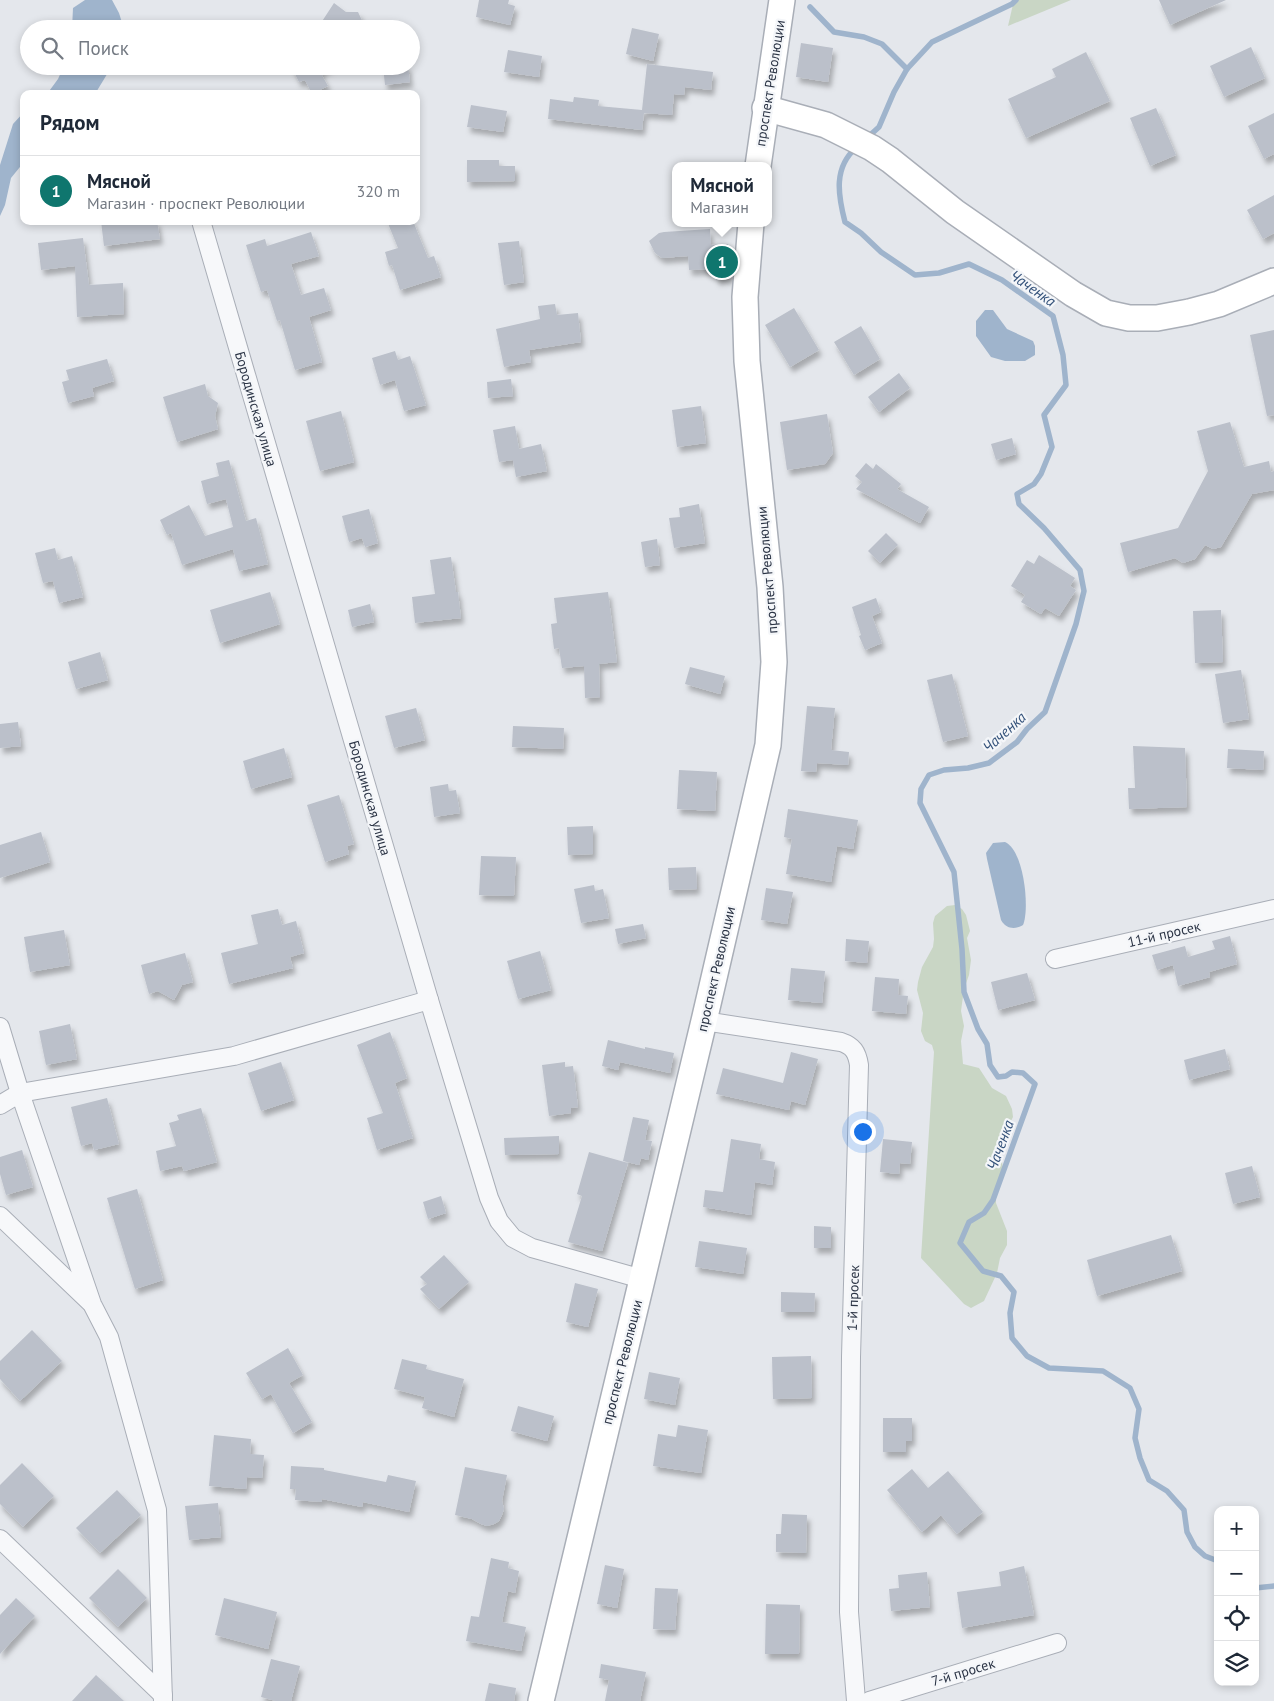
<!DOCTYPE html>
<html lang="ru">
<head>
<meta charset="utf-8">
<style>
	:root { --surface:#fff; --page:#f6f6f7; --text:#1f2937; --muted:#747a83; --line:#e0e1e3; --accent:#0f766e }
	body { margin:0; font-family:"PT Sans",sans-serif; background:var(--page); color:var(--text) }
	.controls { position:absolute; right:15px; bottom:15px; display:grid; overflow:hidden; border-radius:10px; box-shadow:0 2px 8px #0003 }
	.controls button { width:45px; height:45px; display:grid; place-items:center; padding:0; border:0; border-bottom:1px solid var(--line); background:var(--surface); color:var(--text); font:25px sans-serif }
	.you { position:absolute; left:862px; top:1131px; width:18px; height:18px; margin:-12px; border:4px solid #fff; border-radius:50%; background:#1a73e8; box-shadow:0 0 0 8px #1a73e833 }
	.badge { display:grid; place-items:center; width:32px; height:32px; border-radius:50%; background:var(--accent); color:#fff; font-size:16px; font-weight:700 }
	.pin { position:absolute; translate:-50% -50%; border:2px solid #fff; box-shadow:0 1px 5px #0006 }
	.popup { position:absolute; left:672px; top:162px; width:100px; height:65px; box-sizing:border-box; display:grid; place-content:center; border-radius:10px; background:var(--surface); filter:drop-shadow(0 1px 4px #0005); font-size:16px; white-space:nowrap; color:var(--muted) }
	.popup b { font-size:19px; color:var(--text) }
	.popup::after { content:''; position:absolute; left:50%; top:100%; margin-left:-10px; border:10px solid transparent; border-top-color:var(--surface) }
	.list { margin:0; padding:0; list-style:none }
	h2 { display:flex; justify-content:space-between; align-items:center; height:65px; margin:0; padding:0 20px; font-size:21px }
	h2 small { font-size:16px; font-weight:400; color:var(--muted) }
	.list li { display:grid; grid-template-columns:32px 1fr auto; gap:15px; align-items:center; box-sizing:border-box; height:70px; padding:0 20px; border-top:1px solid var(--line) }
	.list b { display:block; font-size:19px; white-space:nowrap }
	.list p { margin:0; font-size:16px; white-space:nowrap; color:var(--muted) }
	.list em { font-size:16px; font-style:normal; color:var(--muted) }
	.icon { flex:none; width:28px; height:28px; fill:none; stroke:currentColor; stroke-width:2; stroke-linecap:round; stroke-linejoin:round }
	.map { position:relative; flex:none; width:1274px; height:1701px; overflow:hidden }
	.search { position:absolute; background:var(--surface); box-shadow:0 2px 8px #0003; left:20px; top:20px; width:400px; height:55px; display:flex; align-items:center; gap:12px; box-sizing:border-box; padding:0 18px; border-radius:28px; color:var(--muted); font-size:19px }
	.panel { position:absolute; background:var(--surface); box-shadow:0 2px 8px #0003; left:20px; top:90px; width:400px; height:135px; border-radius:10px }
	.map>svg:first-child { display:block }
</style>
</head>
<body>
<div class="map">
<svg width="1274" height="1701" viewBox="0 0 1274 1701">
	<defs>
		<filter id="shadow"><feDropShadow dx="3" dy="5.5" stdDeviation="2.5" flood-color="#0004"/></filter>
	</defs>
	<rect width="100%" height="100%" fill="#e4e7ec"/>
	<g fill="#c9d6c5">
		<path d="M1014 0H1071L1008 26Z"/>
		<path d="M955 905 962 909 966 915 970 931 967 938 971 960 969 975 964 989 961 1011 964 1026 961 1041 963 1064 979 1068 992 1088 1006 1096 1012 1109 1013 1117 999 1145 1003 1168 1001 1182 996 1196V1203L1007 1231V1245L1000 1258 997 1273 984 1301 971 1308 964 1304 921 1258 934 1052 932 1045 925 1041 921 1031 923 1013 917 990 918 982 922 967 933 947 934 939 933 923 935 916 947 906Z"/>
	</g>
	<g fill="#9fb4cc">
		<path d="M85 0H112L119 13 124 29H72L73 8Z"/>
		<path d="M64 66H112L95 94H47L58 79Z"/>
		<path d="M24 112V162L11 178 5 205 0 216V165L13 124Z"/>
		<path d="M985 310H993L1007 329 1033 341 1035 346V355L1025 361H1005L991 357 976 336V321Z"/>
		<path d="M1005 842C1024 850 1030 909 1023 925 1015 930 1006 929 1001 920L987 859 986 853 993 843Z"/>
	</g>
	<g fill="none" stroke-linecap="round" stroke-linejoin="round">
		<g stroke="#9fb4cc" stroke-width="5.5">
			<path d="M810 7 834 32 864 37 882 44 907 69"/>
			<path d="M868 137 879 127 894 92 907 69 932 42 1012 4 1016 0"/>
			<path d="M857 147C833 167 838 195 845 222L861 233 881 252 915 275 939 273 969 264 1002 280 1053 316 1063 355 1066 385 1044 415 1052 447 1041 474 1034 484 1017 494 1019 504 1044 528 1080 570 1084 591 1076 624 1045 712 1027 729 1017 742 989 763 968 768 944 770 929 775 921 789 920 803 954 872 962 949 964 992 978 1029 987 1044 990 1065 998 1077 1006 1076 1012 1072 1023 1073 1035 1084 993 1200 984 1213 969 1222 960 1243 983 1271 1001 1276 1014 1292 1010 1313 1012 1338 1027 1356 1049 1368 1103 1371 1130 1388 1139 1409 1135 1438 1140 1458 1149 1480 1167 1491 1184 1510 1187 1532 1195 1547 1205 1556 1218 1561"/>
			<path d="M1255 1588 1274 1586"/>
		</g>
	</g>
	<g fill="#bbc0ca" filter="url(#shadow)">
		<path d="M479 0H509L508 4 515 6 510 25 476 17Z"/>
		<path d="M1159 0H1226L1170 25Z"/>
		<path d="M334 3 346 12H358L366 29H317Z"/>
		<path d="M632 28 659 34 653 61 626 54Z"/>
		<path d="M801 43 833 48 828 82 796 77Z"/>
		<path d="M1251 47 1265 78 1224 97 1210 66Z"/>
		<path d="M508 50 542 56 539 77 504 72Z"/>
		<path d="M1086 52 1110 101 1026 138 1008 99 1056 77 1052 69Z"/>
		<path d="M647 64 713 72 711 90 685 87 684 95 674 94 672 115 644 113 642 130 548 119 550 99 573 102 574 97 599 100 598 106 642 110Z"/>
		<path d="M291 66H332L320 72 328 86 312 94 305 80 299 82Z"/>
		<path d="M383 66H408L410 82 385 85Z"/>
		<path d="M471 105 507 111 503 132 467 127Z"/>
		<path d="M1156 108 1176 155 1150 166 1130 118Z"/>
		<path d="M1274 113V154L1264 159 1248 126Z"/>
		<path d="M467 160H499V166H515V181L467 182Z"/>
		<path d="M1274 195V233L1263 239 1247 210Z"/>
		<path d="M101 221H157L160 239 104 246Z"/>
		<path d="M387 221H413L428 258 434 256 441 277 400 290 392 265 389 266 385 252 398 248Z"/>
		<path d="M710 229 711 245 728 244 731 278 716 280 715 269 689 270 688 256 662 258 655 253 649 241 659 233 664 232Z"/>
		<path d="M311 232 319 256 291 264 301 295 324 288 331 310 309 317 322 362 295 370 280 320 277 321 267 290 261 292 246 245 265 239 267 246Z"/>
		<path d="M83 238 89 285 123 283 124 314 77 317 75 266 41 270 38 243Z"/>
		<path d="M519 241 524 282 504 285 498 243Z"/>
		<path d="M555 304 557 315 578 313 581 342 529 350 531 362 504 367 496 329 540 319 538 306Z"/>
		<path d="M794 308 819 350 790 367 765 325Z"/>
		<path d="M861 326 880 359 854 375 834 342Z"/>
		<path d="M1274 330V415L1267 416 1250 335Z"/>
		<path d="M395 351 398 360 410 356 426 405 404 411 395 380 380 385 372 358Z"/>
		<path d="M107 359 114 381 92 388 94 396 68 403 62 382 69 380 66 370Z"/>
		<path d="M899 373 910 388 879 412 868 397Z"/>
		<path d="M511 379 513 396 488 398 487 382Z"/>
		<path d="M205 384 208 396 218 403 215 416 218 429 177 442 163 397Z"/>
		<path d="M701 406 706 443 677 447 672 410Z"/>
		<path d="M341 411 354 462 320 471 306 421Z"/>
		<path d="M827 414 833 453 825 464 787 470 780 422Z"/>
		<path d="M1230 422 1244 467 1269 461 1271 472 1274 471V490L1252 494 1221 547 1213 549 1205 545 1195 559 1183 563 1175 558 1128 572 1120 543 1178 528 1208 471 1197 431Z"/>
		<path d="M515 426 519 449 541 444 547 471 516 477 513 460 499 462 493 430Z"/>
		<path d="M1012 438 1016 454 996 460 991 444Z"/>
		<path d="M229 460 246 521 256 518 268 564 239 571 233 549 182 565 171 533 167 535 160 520 189 505 205 536 233 527 226 499 207 504 201 481 219 476 216 463Z"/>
		<path d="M866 463 873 469 876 464 901 484 897 489 929 507 920 523 856 489 862 482 855 476Z"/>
		<path d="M699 504 705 543 674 548 669 518 680 517 679 508Z"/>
		<path d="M369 509 378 543 365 547 362 538 349 542 342 516Z"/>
		<path d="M886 533 898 545 880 563 868 551Z"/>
		<path d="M657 539 660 565 645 567 641 542Z"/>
		<path d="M55 548 58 560 72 556 83 597 59 603 53 581 43 583 35 553Z"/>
		<path d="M1039 555 1075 578 1070 586 1076 590 1059 616 1045 608 1041 614 1021 602 1025 595 1011 586 1027 560 1034 564Z"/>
		<path d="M451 557 456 592H458L461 618 415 623 412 597 435 594 430 560Z"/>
		<path d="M270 592 280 624 220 643 210 610Z"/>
		<path d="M608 592 617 662 599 664 600 697 585 698 584 666 562 668 559 648 554 649 551 624 557 623 554 598Z"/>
		<path d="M876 598 881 612 872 616 882 643 865 650 859 636 861 635 852 607Z"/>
		<path d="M370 604 374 622 352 627 348 610Z"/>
		<path d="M1221 610 1223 662 1195 663 1193 611Z"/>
		<path d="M100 652 108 680 76 689 68 662Z"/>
		<path d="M690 667 725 676 720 694 685 684Z"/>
		<path d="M1241 670 1249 719 1223 723 1215 674Z"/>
		<path d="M952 674 968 736 943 742 927 680Z"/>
		<path d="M807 706 835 708 831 750 849 752 848 765 817 763 816 772 801 771Z"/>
		<path d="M416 708 425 740 394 748 385 716Z"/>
		<path d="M18 722 21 746 0 748V724Z"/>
		<path d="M513 726 564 728 563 749 512 747Z"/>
		<path d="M1133 746 1185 748 1187 807 1129 809 1128 788H1135Z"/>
		<path d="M284 748 292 777 251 789 243 761Z"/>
		<path d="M1228 749 1264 751 1263 770 1227 768Z"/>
		<path d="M679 770 717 772 715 811 677 809Z"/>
		<path d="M448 784 449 791 456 790 460 813 434 817 430 787Z"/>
		<path d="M339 795 354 844 347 846 349 854 325 862 307 805Z"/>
		<path d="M788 809 858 820 853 849 837 846 831 882 786 874 792 839 784 837Z"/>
		<path d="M593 826V854L568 855 567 827Z"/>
		<path d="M41 832 50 862 0 878V845Z"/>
		<path d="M481 856 516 857 514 896 479 895Z"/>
		<path d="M696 867 697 889 669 890 668 868Z"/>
		<path d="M594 885 595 891 603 889 609 918 581 923 574 889Z"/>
		<path d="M766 888 793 892 787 924 761 920Z"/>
		<path d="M278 909 282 925 296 921 304 953 290 957 293 968 229 984 221 953 258 944 251 915Z"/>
		<path d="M643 924 646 938 618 944 615 929Z"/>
		<path d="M64 930 70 965 30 972 24 937Z"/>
		<path d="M1230 936 1237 964 1209 972 1210 977 1178 986 1173 965 1157 970 1152 955 1185 946 1188 957 1215 949 1212 941Z"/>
		<path d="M846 939 869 941 867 963 845 961Z"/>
		<path d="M540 951 551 990 518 999 507 961Z"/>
		<path d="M185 953 193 982 182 985 174 1000 158 991 149 994 141 965Z"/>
		<path d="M791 968 825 971 822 1003 788 1000Z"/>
		<path d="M1027 973 1035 1000 998 1010 991 982Z"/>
		<path d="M875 977 899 979 898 995 908 996 906 1014 872 1011Z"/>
		<path d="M70 1024 77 1059 46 1065 39 1031Z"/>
		<path d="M390 1032 407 1078 395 1083 413 1138 377 1150 367 1118 383 1113 357 1045Z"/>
		<path d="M608 1040 645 1049V1047L674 1053 670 1073 620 1062 618 1070 602 1066Z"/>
		<path d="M1225 1049 1230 1069 1189 1080 1184 1060Z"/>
		<path d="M791 1052 818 1059 805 1105 791 1101 789 1110 716 1094 723 1068 783 1083Z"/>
		<path d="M281 1062 294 1100 261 1111 248 1073Z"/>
		<path d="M565 1062V1067L573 1066 578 1107 571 1108V1113L549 1116 542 1065Z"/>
		<path d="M107 1098 119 1144 94 1150 92 1143 81 1146 71 1107Z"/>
		<path d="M201 1108 217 1162 184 1171 182 1166 160 1171 156 1151 176 1146 169 1123 179 1120 177 1115Z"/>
		<path d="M633 1117 649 1120 645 1140 652 1141 648 1160 641 1158 639 1165 623 1161Z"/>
		<path d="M559 1136V1154L505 1155 504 1138Z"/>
		<path d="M731 1139 761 1144 759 1159 775 1162 772 1185 755 1182 751 1215 703 1207 705 1190 723 1192Z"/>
		<path d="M883 1139 912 1142 910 1164 900 1163 899 1174 880 1172Z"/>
		<path d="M22 1150 33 1187 6 1195 0 1174V1157Z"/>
		<path d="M589 1152 628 1163 602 1251 568 1242 582 1196 577 1194Z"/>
		<path d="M1252 1166 1260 1197 1233 1204 1225 1173Z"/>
		<path d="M137 1189 163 1280 135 1289 107 1198Z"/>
		<path d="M441 1196 446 1213 428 1219 423 1202Z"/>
		<path d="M814 1226 831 1227V1248H814Z"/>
		<path d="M1171 1235 1182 1271 1097 1296 1087 1260Z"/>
		<path d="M699 1241 747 1248 743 1274 695 1267Z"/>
		<path d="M444 1255 469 1282 439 1309 420 1289 427 1284 420 1277Z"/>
		<path d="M575 1283 598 1289 588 1327 566 1322Z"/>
		<path d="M781 1292 815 1293 814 1312H781Z"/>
		<path d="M32 1330 62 1361 20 1401 0 1379V1361Z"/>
		<path d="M288 1348 303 1375 289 1383 312 1422 293 1433 271 1394 262 1399 246 1373Z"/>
		<path d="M811 1356 812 1398 773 1399 772 1357Z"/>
		<path d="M402 1359 427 1365 426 1369 464 1379 454 1417 422 1408 425 1397 394 1389Z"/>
		<path d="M649 1372 680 1378 675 1405 644 1399Z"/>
		<path d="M518 1406 554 1416 547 1441 511 1431Z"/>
		<path d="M883 1418H912V1441H906V1452H883Z"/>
		<path d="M678 1425 708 1430 701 1473 653 1466 658 1434 676 1437Z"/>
		<path d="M214 1435 251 1439 250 1454 264 1455 262 1478 247 1477 246 1489 209 1486Z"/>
		<path d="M22 1463 54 1496 23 1527 0 1504V1485Z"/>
		<path d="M291 1466 324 1468V1470L386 1482 388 1475 416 1481 409 1512 363 1502 362 1507 322 1499V1502L295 1500 296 1489H290Z"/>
		<path d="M465 1467 507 1475 502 1501 504 1509 502 1515 499 1521 494 1524 487 1526 481 1524 472 1519 455 1515Z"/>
		<path d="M912 1469 928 1488 948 1471 983 1512 957 1534 941 1515 922 1532 887 1490Z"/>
		<path d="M117 1490 141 1515 100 1553 76 1528Z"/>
		<path d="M218 1503 221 1537 189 1540 185 1506Z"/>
		<path d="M782 1514 807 1515 806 1553 776 1552V1534H781Z"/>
		<path d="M491 1558 509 1562 508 1568 519 1571 515 1593 508 1591 502 1622 526 1627 521 1651 466 1641 471 1616 479 1617Z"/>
		<path d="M605 1565 624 1569 617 1608 597 1604Z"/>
		<path d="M1024 1566 1034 1615 962 1628 957 1592 1001 1586 999 1572Z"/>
		<path d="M118 1569 147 1598 118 1627 89 1598Z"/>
		<path d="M927 1572 930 1607 891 1611 889 1589 899 1588 898 1575Z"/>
		<path d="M655 1588 678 1589 675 1630 653 1629Z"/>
		<path d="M16 1598 35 1616 0 1654V1615Z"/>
		<path d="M224 1598 277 1612 268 1649 215 1635Z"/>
		<path d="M766 1604 800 1605 799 1654H765Z"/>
		<path d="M271 1659 300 1666 291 1701H276L261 1697Z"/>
		<path d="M601 1664 646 1672 640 1701H605L609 1680 599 1678Z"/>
		<path d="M96 1675 124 1701H72Z"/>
		<path d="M489 1683 516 1688 514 1701H485Z"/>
	</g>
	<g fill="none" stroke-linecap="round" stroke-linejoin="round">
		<defs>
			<g id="street">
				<path d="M201 221 429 1000 489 1198 499 1221 513 1238 532 1248 642 1279"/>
				<path d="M1055 959 1274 909"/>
				<path d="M704 1021 841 1042C853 1046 857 1052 859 1065L851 1357 849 1612 856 1701"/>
				<path d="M0 1027 20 1093 92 1304 109 1337 157 1510 163 1701"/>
				<path d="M0 1105 20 1093 234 1056 429 1000"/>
				<path d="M0 1216 90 1302"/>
				<path d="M0 1539 163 1695"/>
				<path d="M869 1701 1057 1643"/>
			</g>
			<g id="secondary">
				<path d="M765 108 826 125 872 148 890 160 955 212 1073 294 1106 313 1129 318H1157L1189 312 1219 304 1274 281"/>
				<path d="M758 166 782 0"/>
				<path d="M541 1701 704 1021 768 745 774 662 770 587 747 361 745 297 751 223"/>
			</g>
		</defs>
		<use href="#street" stroke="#a9aeb7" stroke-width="20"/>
		<use href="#secondary" stroke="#a9aeb7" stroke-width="28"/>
		<use href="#street" stroke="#f7f8fa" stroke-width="18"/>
		<use href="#secondary" stroke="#fff" stroke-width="25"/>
	</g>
	<g text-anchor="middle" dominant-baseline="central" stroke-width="4.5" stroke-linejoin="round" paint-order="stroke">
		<g font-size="14" fill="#2b3445" stroke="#f4f6f9">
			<text transform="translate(770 83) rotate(-81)">проспект Революции</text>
			<text transform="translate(256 409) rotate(74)">Бородинская улица</text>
			<text transform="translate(767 570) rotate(-95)">проспект Революции</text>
			<text transform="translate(370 798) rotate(74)">Бородинская улица</text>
			<text transform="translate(1164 934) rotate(-13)">11-й просек</text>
			<text transform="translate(716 969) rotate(-77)">проспект Революции</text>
			<text transform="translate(853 1298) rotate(-88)">1-й просек</text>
			<text transform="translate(622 1362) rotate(-76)">проспект Революции</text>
			<text transform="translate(963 1672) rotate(-17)">7-й просек</text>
		</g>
		<g font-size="15" font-style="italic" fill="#34527a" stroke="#f4f6f9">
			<text transform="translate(1033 288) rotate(35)">Чаченка</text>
			<text transform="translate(1004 732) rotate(-42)">Чаченка</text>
			<text transform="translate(1000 1145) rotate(-70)">Чаченка</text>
		</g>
	</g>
</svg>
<div class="controls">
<button>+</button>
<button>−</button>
<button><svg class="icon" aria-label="locate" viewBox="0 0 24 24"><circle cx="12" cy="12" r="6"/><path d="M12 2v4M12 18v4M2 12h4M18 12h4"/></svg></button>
<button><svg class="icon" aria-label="layers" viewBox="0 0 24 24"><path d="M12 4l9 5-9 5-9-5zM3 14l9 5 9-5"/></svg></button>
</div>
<div class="you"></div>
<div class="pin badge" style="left:722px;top:262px">1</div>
<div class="popup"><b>Мясной</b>Магазин</div>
<div class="search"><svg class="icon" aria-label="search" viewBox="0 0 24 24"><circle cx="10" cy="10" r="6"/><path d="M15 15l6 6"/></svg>Поиск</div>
<section class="panel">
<h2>Рядом<small></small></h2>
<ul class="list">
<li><span class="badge">1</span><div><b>Мясной</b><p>Магазин · проспект Революции</p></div><em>320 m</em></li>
</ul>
</section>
</div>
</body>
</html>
